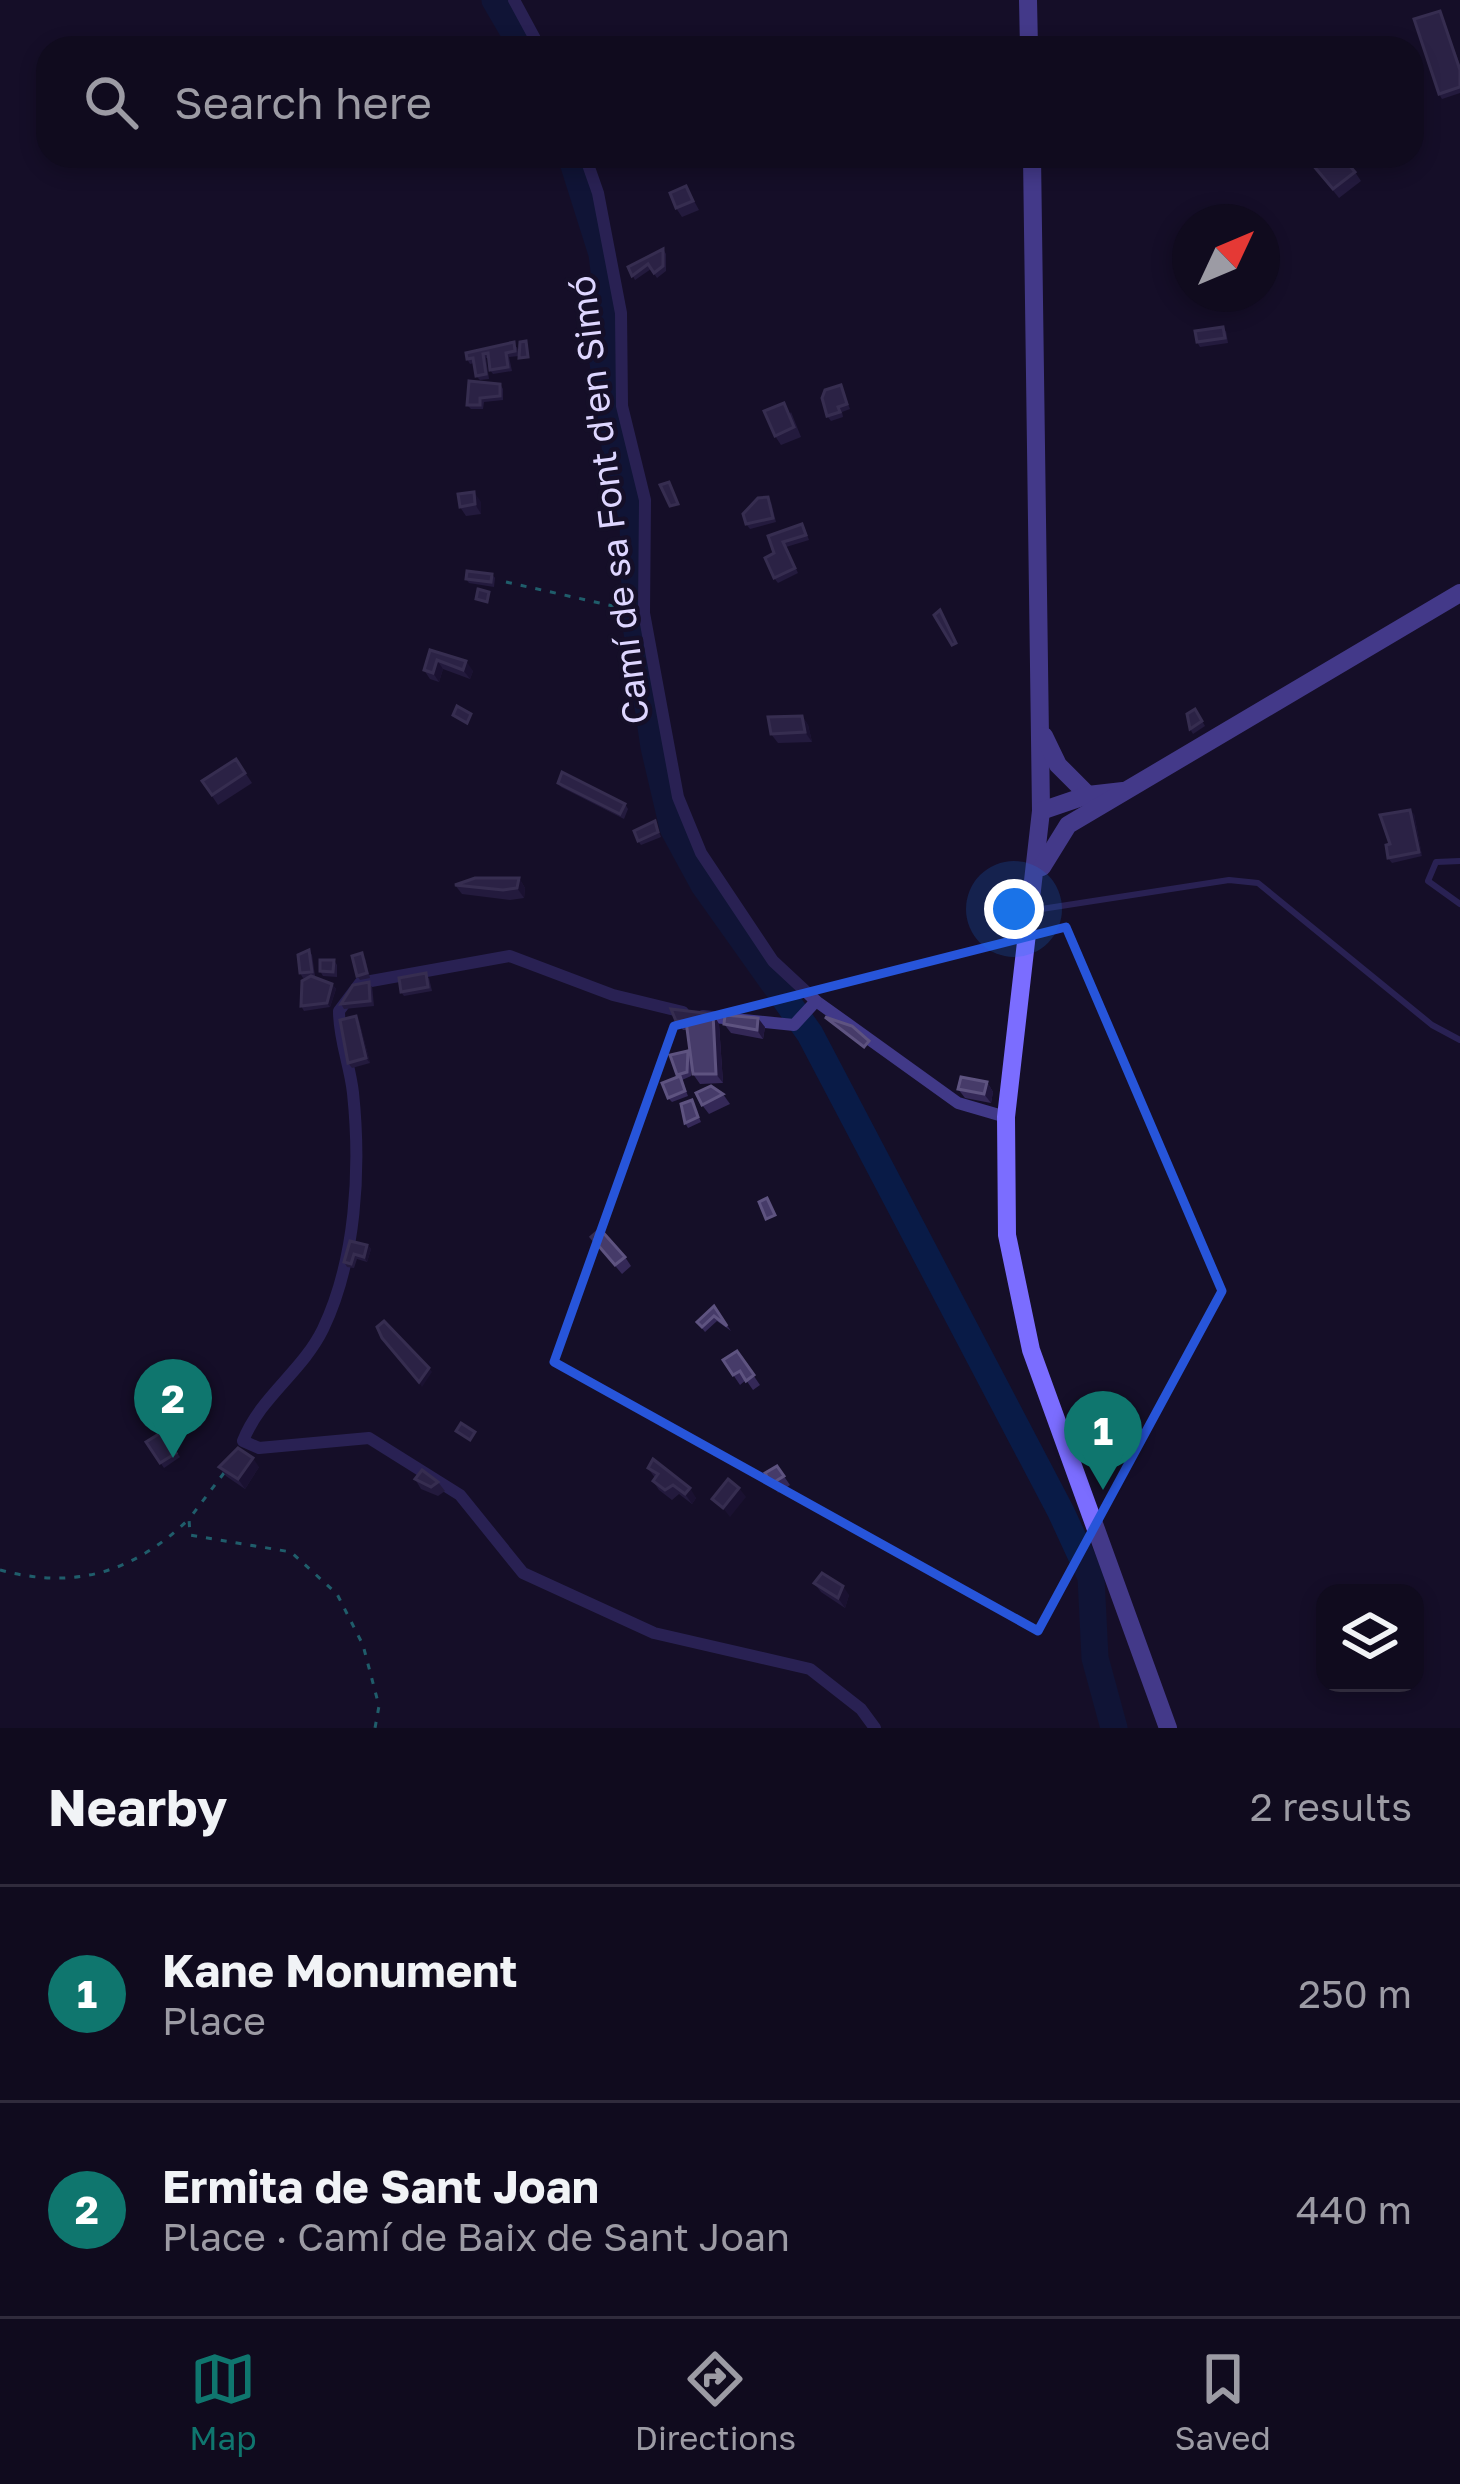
<!DOCTYPE html>
<html lang="en">
<head>
<meta charset="utf-8">
<style>
	:root { --surface:#100b1e; --page:#1e192b; --text:#f1f3f6; --muted:#9c9ba4; --line:#302b3c; --accent:#0f766e }
	body { margin:0; font-family:"Golos Text",sans-serif; background:var(--page); color:var(--text) }
	.controls { position:absolute; right:36px; bottom:36px; display:grid; overflow:hidden; border-radius:24px; box-shadow:0 6px 18px #0003 }
	.controls button { width:108px; height:108px; display:grid; place-items:center; padding:0; border:0; border-bottom:3px solid var(--line); background:var(--surface); color:var(--text); font:60px sans-serif }
	.compass { position:absolute; left:1172px; top:204px; width:108px; height:108px; border-radius:50%; background:var(--surface); box-shadow:0 6px 18px #0003; rotate:46deg }
	.you { position:absolute; left:1014px; top:909px; width:42px; height:42px; margin:-30px; border:9px solid #fff; border-radius:50%; background:#1a73e8; box-shadow:0 0 0 18px #1a73e833 }
	.badge { display:grid; place-items:center; width:78px; height:78px; border-radius:50%; background:var(--accent); color:#fff; font-size:39px; font-weight:700 }
	.pin { position:absolute; translate:-50% -99px; filter:drop-shadow(0 3px 6px #0008) }
	.pin::after { content:''; position:absolute; top:63px; width:42px; height:36px; background:inherit; clip-path:polygon(0 0,100% 0,50% 100%) }
	.list { margin:0; padding:0; list-style:none }
	h2 { display:flex; justify-content:space-between; align-items:center; height:156px; margin:0; padding:0 48px; font-size:51px }
	h2 small { font-size:39px; font-weight:400; color:var(--muted) }
	.list li { display:grid; grid-template-columns:78px 1fr auto; gap:36px; align-items:center; box-sizing:border-box; height:216px; padding:0 48px; border-top:3px solid var(--line) }
	.list b { display:block; font-size:45px; white-space:nowrap }
	.list p { margin:0; font-size:39px; white-space:nowrap; color:var(--muted) }
	.list em { font-size:39px; font-style:normal; color:var(--muted) }
	.icon { flex:none; width:66px; height:66px; fill:none; stroke:currentColor; stroke-width:2; stroke-linecap:round; stroke-linejoin:round }
	.map { position:relative; flex:none; width:1460px; height:1728px; overflow:hidden }
	.search { position:absolute; background:var(--surface); box-shadow:0 6px 18px #0003; left:36px; right:36px; top:36px; height:132px; display:flex; align-items:center; gap:30px; box-sizing:border-box; padding:0 42px; border-radius:36px; color:var(--muted); font-size:45px }
	.sheet { height:588px; background:var(--surface) }
	nav { display:flex; justify-content:space-around; align-items:center; box-sizing:border-box; height:168px; border-top:3px solid var(--line); background:var(--surface); font-size:33px; color:var(--muted) }
	nav a { display:grid; justify-items:center; gap:6px }
	nav .on { color:var(--accent) }
	.map>svg:first-child { display:block }
</style>
</head>
<body>
<div class="map">
<svg width="1460" height="1728" viewBox="0 0 1460 1728">
	<rect width="100%" height="100%" fill="#150f28"/>
	<g fill="none" stroke-linecap="round" stroke-linejoin="round">
		<g stroke="#091b47" stroke-width="27">
			<path d="M495 0 523 48"/>
			<path d="M571 156 602 254 608 304 602 355 616 453 633 521 636 625 654 747 673 828 704 885 810 1034 1061 1512 1091 1577 1095 1658 1114 1728"/>
		</g>
		<g stroke="#2cbcbd" stroke-width="3" stroke-dasharray="6 9" stroke-linecap="butt">
			<path d="M506 582 631 610"/>
			<path d="M224 1473 189 1519 190 1535 291 1552 337 1594 363 1645 379 1706 375 1728"/>
			<path d="M0 1570C74 1590 133 1573 189 1519"/>
		</g>
		<g stroke="#413988" stroke-width="6">
			<path d="M1460 861 1436 862 1428 881 1460 904"/>
			<path d="M1035 910 1229 880 1258 883 1432 1025 1460 1040"/>
		</g>
		<g stroke="#413988" stroke-width="12">
			<path d="M514 0 540 48"/>
			<path d="M585 156 598 193 621 313 622 406 645 500 644 613 678 797 701 853 773 961 816 1001 958 1103 1006 1117"/>
			<path d="M683 1012 613 995 510 956 360 983 339 1011C339 1040 350 1065 353 1093 361 1169 356 1260 323 1329 302 1372 260 1397 243 1441L259 1448 369 1438 460 1495 523 1573 654 1633 810 1669 861 1709 875 1728"/>
			<path d="M703 1016 794 1025 816 1001"/>
		</g>
		<g stroke="#7b6dff" stroke-width="18">
			<path d="M1028 0 1029 48"/>
			<path d="M1032 156 1041 811 1006 1117 1007 1235 1031 1350 1168 1728"/>
			<path d="M1044 736 1058 765 1088 795"/>
			<path d="M1041 811 1088 795 1123 791"/>
			<path d="M1042 867 1068 825 1460 593"/>
		</g>
	</g>
	<g fill="#342857">
		<path d="M1440 11 1460 65V93L1442 99 1439 94Z"/>
		<path d="M1312 164 1355 172 1361 181 1339 198Z"/>
		<path d="M686 186 699 210 682 217 676 208Z"/>
		<path d="M663 249 666 254V271L657 278 651 269 635 280 628 267Z"/>
		<path d="M1226 331 1228 343 1200 347 1197 342Z"/>
		<path d="M517 347 519 356 509 357 512 371 493 374 490 370 488 358H486L489 379 480 380 476 376 474 363 470 364 467 359 466 353Z"/>
		<path d="M500 384 503 389V400L484 402 483 409H471L467 405Z"/>
		<path d="M841 385 850 409 842 412 843 417 831 421 827 416Z"/>
		<path d="M791 412 801 437 781 445 775 436Z"/>
		<path d="M481 502V514L466 516 460 507Z"/>
		<path d="M771 502 776 522 750 529 746 524Z"/>
		<path d="M805 529 809 540 786 547 798 573 778 583 774 578V553L768 536Z"/>
		<path d="M492 574 495 578 494 587 469 583 466 579Z"/>
		<path d="M430 650 473 671 470 679 443 669 439 682 430 679 424 670Z"/>
		<path d="M1195 709 1205 726 1193 734 1190 729Z"/>
		<path d="M802 716 808 725 812 742 778 743 771 734Z"/>
		<path d="M236 759 252 783 218 805 202 781Z"/>
		<path d="M558 783 625 804 628 809 624 819 561 787Z"/>
		<path d="M1414 814 1422 856 1392 863 1388 858 1390 844Z"/>
		<path d="M655 821 661 837 641 845 638 841Z"/>
		<path d="M519 878 525 888 524 898 510 900 462 894 455 885Z"/>
		<path d="M309 950 312 955 315 976 313 977 332 984 336 989 330 1007 304 1011 301 1006 308 977 303 978 300 973Z"/>
		<path d="M365 958 370 978 360 980 357 976Z"/>
		<path d="M334 960 337 965V977L323 976 320 971Z"/>
		<path d="M429 978 432 991 404 996 401 992Z"/>
		<path d="M372 986 374 1006 344 1009 341 1004Z"/>
		<path d="M713 1014 719 1024 723 1083 700 1084 693 1074 691 1058V1076L682 1080 688 1096 672 1102 668 1098 678 1077 677 1075 688 1051 691 1055 688 1030H683L676 1021Z"/>
		<path d="M359 1021 370 1063 352 1068 348 1063Z"/>
		<path d="M724 1024 765 1027 763 1039 731 1033Z"/>
		<path d="M987 1082 993 1092 991 1103 965 1098 958 1089Z"/>
		<path d="M723 1094 730 1104 709 1114 702 1105Z"/>
		<path d="M692 1100 701 1122 688 1128 685 1123Z"/>
		<path d="M591 1237 625 1257 631 1266 622 1274Z"/>
		<path d="M367 1245 371 1249 367 1262 357 1259 354 1268 347 1267 344 1262Z"/>
		<path d="M714 1306 731 1331 717 1321 705 1332 697 1322Z"/>
		<path d="M737 1351 760 1385 753 1390 746 1380 740 1385 723 1360Z"/>
		<path d="M162 1432 180 1457 164 1468 146 1442Z"/>
		<path d="M653 1459 696 1498 692 1504 679 1494 672 1500 659 1490 653 1481 655 1478 648 1468Z"/>
		<path d="M777 1466 790 1485 778 1493 765 1473Z"/>
		<path d="M219 1467H259L245 1489 226 1476Z"/>
		<path d="M415 1479 438 1482 445 1491 438 1496 421 1489Z"/>
		<path d="M814 1583 849 1595 845 1608 821 1592Z"/>
	</g>
	<g fill="#20163c">
		<path d="M474 492 481 502V514L475 504Z"/>
		<path d="M437 660 443 669 439 682 433 673Z"/>
		<path d="M466 661 473 671 470 679 463 670Z"/>
		<path d="M802 716 808 725 812 742 805 732Z"/>
		<path d="M1410 810 1414 814 1422 856 1419 852Z"/>
		<path d="M519 878 525 888 524 898 517 888Z"/>
		<path d="M332 984 336 989 330 1007 327 1003Z"/>
		<path d="M713 1014 719 1024 723 1083 716 1074Z"/>
		<path d="M356 1016 359 1021 370 1063 366 1058Z"/>
		<path d="M758 1018 765 1027 763 1039 757 1030Z"/>
		<path d="M987 1082 993 1092 991 1103 984 1094Z"/>
		<path d="M367 1245 371 1249 367 1262 364 1257Z"/>
		<path d="M429 1368 432 1372 422 1387 419 1382Z"/>
		<path d="M253 1458 259 1467 245 1489 238 1479Z"/>
		<path d="M690 1488 696 1498 692 1504 685 1494Z"/>
		<path d="M739 1488 746 1497 730 1517 723 1508Z"/>
		<path d="M843 1586 849 1595 845 1608 838 1598Z"/>
	</g>
	<g fill="#463b69" stroke="#5e5380" stroke-width="3">
		<path d="M1440 11 1460 70V87L1439 94 1414 19Z"/>
		<path d="M1324 156H1341L1355 172 1333 189 1312 164Z"/>
		<path d="M686 186 693 201 676 208 670 193Z"/>
		<path d="M663 249V266L654 273 648 264 632 276 628 267Z"/>
		<path d="M1223 327 1225 338 1197 342 1195 331Z"/>
		<path d="M526 341 528 357 519 358 520 342Z"/>
		<path d="M514 342 515 351 506 353 508 367 490 370 488 353 483 354 486 374 476 376 473 358 467 359 466 353Z"/>
		<path d="M469 381 500 384V396L480 398V405H467Z"/>
		<path d="M841 385 847 404 838 407 840 412 827 416 822 398 825 390Z"/>
		<path d="M784 403 794 427 775 436 764 411Z"/>
		<path d="M669 482 678 504 670 506 660 485Z"/>
		<path d="M474 492 475 504 460 507 458 494Z"/>
		<path d="M768 497 773 518 746 524 743 514 758 498Z"/>
		<path d="M802 524 806 535 783 542 795 568 774 578 765 558 774 553 768 536Z"/>
		<path d="M467 571 492 574 491 582 466 579Z"/>
		<path d="M478 589 489 592 487 602 476 599Z"/>
		<path d="M940 610 956 643 952 645 934 615Z"/>
		<path d="M430 650 466 661 463 670 437 660 433 673 424 670Z"/>
		<path d="M457 706 471 714 467 723 453 715Z"/>
		<path d="M1195 709 1202 721 1190 729 1187 714Z"/>
		<path d="M802 716 805 732 771 734 768 717Z"/>
		<path d="M236 759 245 773 212 795 202 781Z"/>
		<path d="M562 772 625 804 620 814 558 783Z"/>
		<path d="M1410 810 1419 852 1388 858 1386 845 1390 844 1380 815Z"/>
		<path d="M655 821 658 832 638 841 634 831Z"/>
		<path d="M475 878H519L517 888 503 890 455 885Z"/>
		<path d="M309 950 312 972 300 973 298 955Z"/>
		<path d="M362 953 367 973 357 976 352 956Z"/>
		<path d="M320 960H334L333 972 320 971Z"/>
		<path d="M426 973 428 987 401 992 399 978Z"/>
		<path d="M311 976 332 984 327 1003 301 1006 302 981Z"/>
		<path d="M369 982 370 1001 341 1004 353 985Z"/>
		<path d="M671 1009 713 1014 716 1074H693L686 1021H676Z"/>
		<path d="M725 1015 758 1018 757 1030 724 1024Z"/>
		<path d="M356 1016 366 1058 348 1063 340 1020Z"/>
		<path d="M825 1017 852 1026 869 1041 864 1047Z"/>
		<path d="M688 1051 687 1072 677 1075 670 1055Z"/>
		<path d="M680 1076 685 1091 668 1098 662 1083Z"/>
		<path d="M961 1077 987 1082 984 1094 958 1089Z"/>
		<path d="M711 1086 723 1094 702 1105 696 1093Z"/>
		<path d="M692 1100 698 1117 685 1123 681 1104Z"/>
		<path d="M767 1198 775 1215 766 1219 759 1202Z"/>
		<path d="M600 1229 625 1257 615 1265 591 1237Z"/>
		<path d="M350 1241 367 1245 364 1257 354 1254 351 1264 344 1262Z"/>
		<path d="M714 1306 727 1326 714 1316 702 1327 697 1322Z"/>
		<path d="M384 1321 429 1368 419 1382 382 1338 377 1327Z"/>
		<path d="M737 1351 754 1375 746 1381 740 1371 733 1375 723 1360Z"/>
		<path d="M461 1423 475 1432 470 1440 456 1431Z"/>
		<path d="M162 1432 176 1453 160 1463 146 1442Z"/>
		<path d="M238 1448 253 1458 238 1479 219 1467Z"/>
		<path d="M653 1459 690 1488 685 1494 673 1485 665 1490 653 1481 658 1474 648 1468Z"/>
		<path d="M777 1466 784 1476 771 1484 765 1473Z"/>
		<path d="M422 1470 438 1482 431 1487 415 1479Z"/>
		<path d="M728 1479 739 1488 723 1508 712 1499Z"/>
		<path d="M822 1573 843 1586 838 1598 814 1583Z"/>
	</g>
	<path d="M0 0H1460V1728H0ZM1066 927 1222 1291 1038 1631 554 1362 674 1026Z" fill="#150f28" fill-opacity=".55" fill-rule="evenodd"/>
	<path fill="none" stroke="#2755da" stroke-width="9" stroke-linejoin="round" d="M1066 927 1222 1291 1038 1631 554 1362 674 1026Z"/>
	<g text-anchor="middle" dominant-baseline="central" stroke-width="9" stroke-linejoin="round" paint-order="stroke">
		<g font-size="36" fill="#ded6ff" stroke="#150f28">
			<text transform="translate(608 500) rotate(-97)">Camí de sa Font d'en Simó</text>
		</g>
	</g>
</svg>
<div class="controls">
<button><svg class="icon" aria-label="layers" viewBox="0 0 24 24"><path d="M12 4l9 5-9 5-9-5zM3 14l9 5 9-5"/></svg></button>
</div>
<svg class="compass" viewBox="-18 -18 36 36"><path d="M0-13l5 13h-10z" fill="#e53935"/><path d="M0 13l5-13h-10z" fill="#9c9ba4"/></svg>
<div class="you"></div>
<div class="pin badge" style="left:1103px;top:1490px">1</div>
<div class="pin badge" style="left:173px;top:1458px">2</div>
<div class="search"><svg class="icon" aria-label="search" viewBox="0 0 24 24"><circle cx="10" cy="10" r="6"/><path d="M15 15l6 6"/></svg>Search here</div>
</div>
<section class="sheet">
<h2>Nearby<small>2 results</small></h2>
<ul class="list">
<li><span class="badge">1</span><div><b>Kane Monument</b><p>Place</p></div><em>250 m</em></li>
<li><span class="badge">2</span><div><b>Ermita de Sant Joan</b><p>Place · Camí de Baix de Sant Joan</p></div><em>440 m</em></li>
</ul>
</section>
<nav>
<a class="on"><svg class="icon" aria-label="map" viewBox="0 0 24 24"><path d="M3 6l6-2 6 2 6-2v14l-6 2-6-2-6 2zM9 4v14M15 6v14"/></svg>Map</a>
<a><svg class="icon" aria-label="directions" viewBox="0 0 24 24"><path d="M12 3l9 9-9 9-9-9zM9 14v-3h6M13 9l2 2-2 2"/></svg>Directions</a>
<a><svg class="icon" aria-label="saved" viewBox="0 0 24 24"><path d="M7 4h10v16l-5-4-5 4z"/></svg>Saved</a>
</nav>
</body>
</html>
